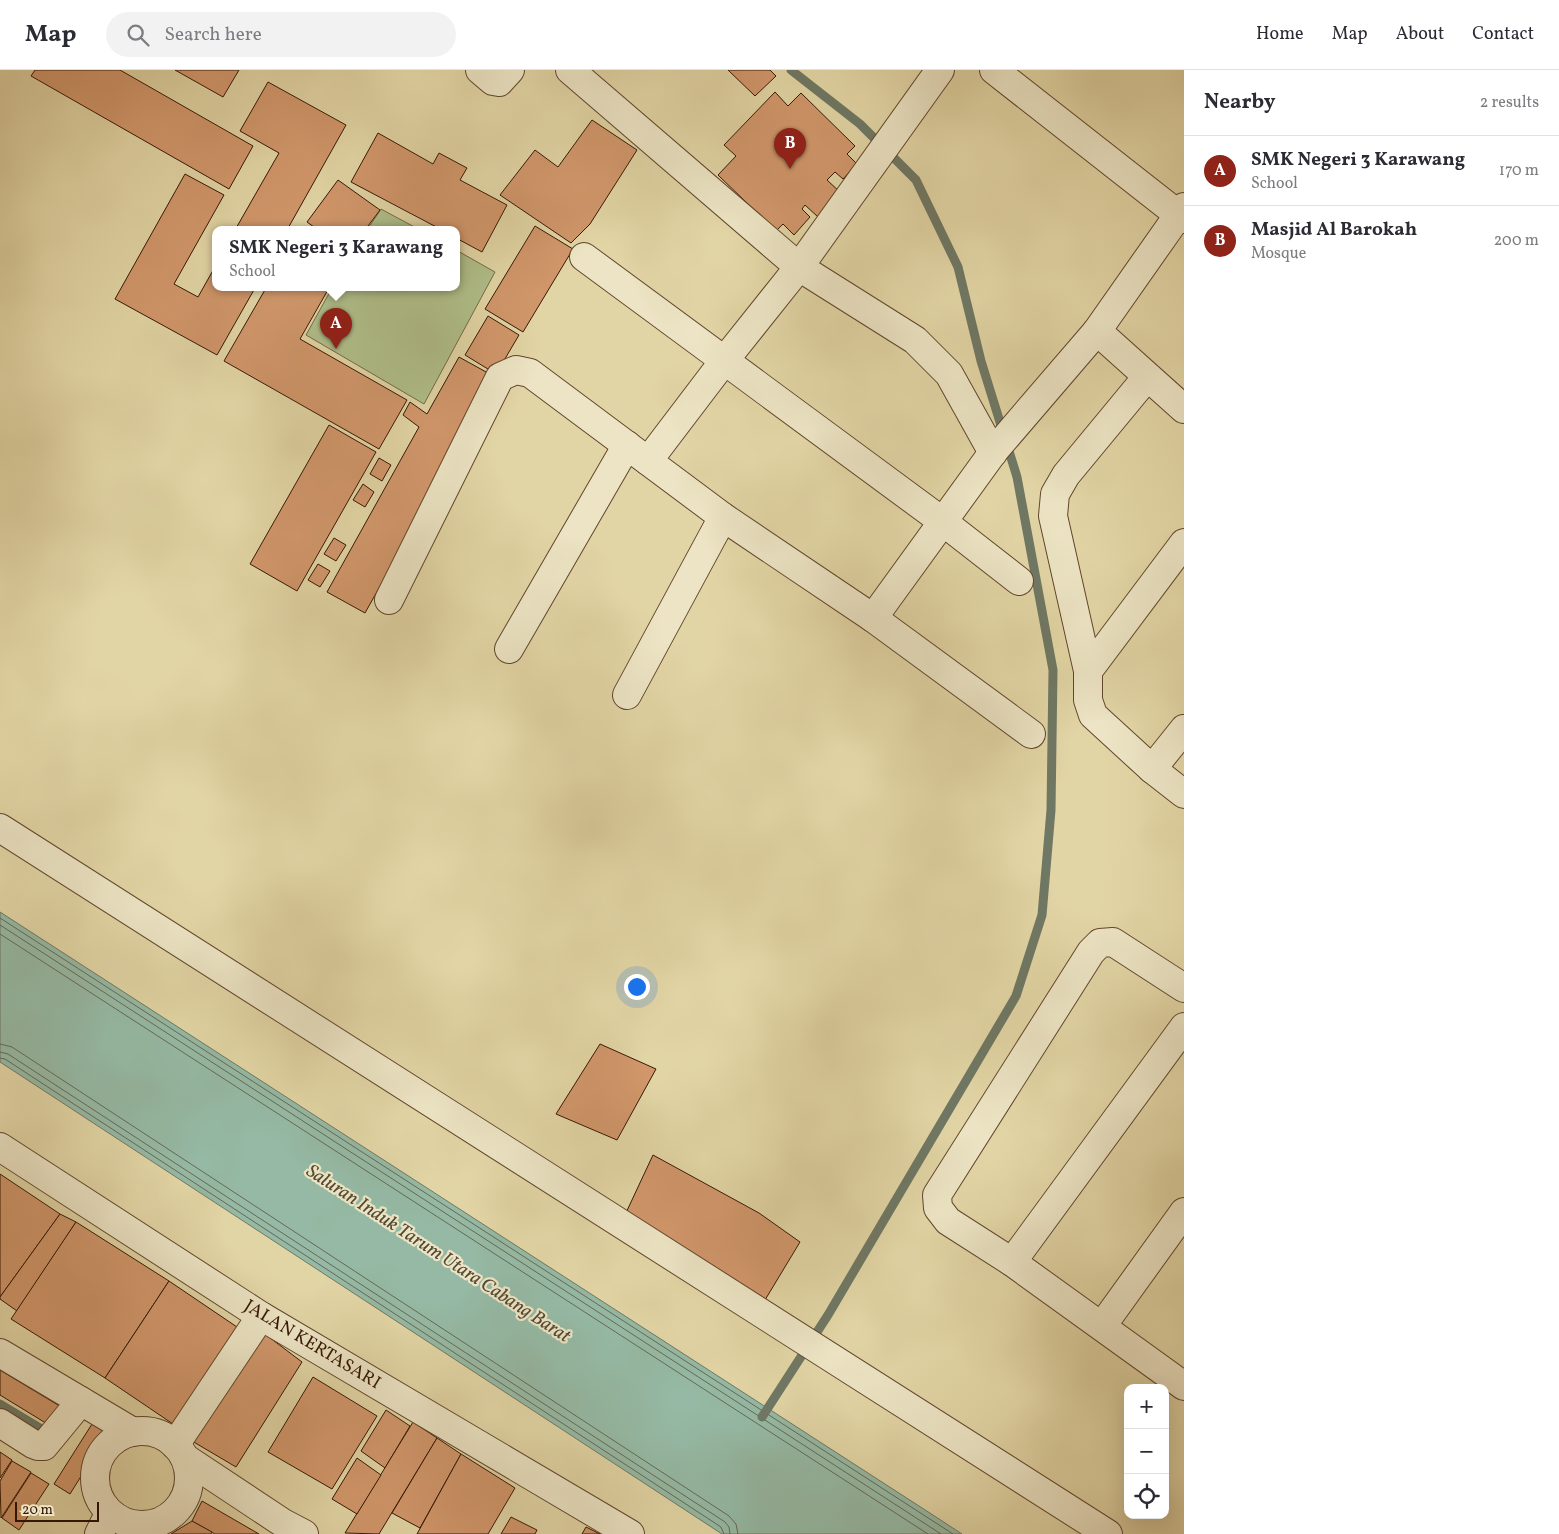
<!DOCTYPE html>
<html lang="en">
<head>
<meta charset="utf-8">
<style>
	:root { --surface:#fff; --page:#f2f2f3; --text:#2b2b33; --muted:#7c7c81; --line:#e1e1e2; --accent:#8f2418 }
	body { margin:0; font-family:Vollkorn,serif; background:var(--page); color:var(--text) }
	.controls { position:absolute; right:15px; bottom:15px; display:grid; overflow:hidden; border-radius:10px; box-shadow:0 5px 20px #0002 }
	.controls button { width:45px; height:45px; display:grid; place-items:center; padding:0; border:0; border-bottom:1px solid var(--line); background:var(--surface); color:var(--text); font:25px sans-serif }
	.scale { position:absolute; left:15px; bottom:12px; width:84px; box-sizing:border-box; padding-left:5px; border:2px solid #361703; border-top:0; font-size:14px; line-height:18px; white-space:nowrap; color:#361703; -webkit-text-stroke:4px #ece4c4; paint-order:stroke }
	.you { position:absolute; left:636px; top:916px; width:18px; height:18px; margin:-12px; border:4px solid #fff; border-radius:50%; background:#1a73e8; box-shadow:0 0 0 8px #1a73e833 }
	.badge { display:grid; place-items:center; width:32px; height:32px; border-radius:50%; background:var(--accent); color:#fff; font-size:16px; font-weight:700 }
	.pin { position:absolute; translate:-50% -41px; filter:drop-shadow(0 1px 2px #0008) }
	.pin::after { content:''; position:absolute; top:26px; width:18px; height:15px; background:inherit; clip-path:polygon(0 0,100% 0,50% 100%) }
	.popup { position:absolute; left:212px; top:156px; width:248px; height:65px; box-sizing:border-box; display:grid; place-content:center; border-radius:10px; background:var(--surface); filter:drop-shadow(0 1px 4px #0005); font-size:16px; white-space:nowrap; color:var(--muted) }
	.popup b { font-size:19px; color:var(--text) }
	.popup::after { content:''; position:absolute; left:50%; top:100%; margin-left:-10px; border:10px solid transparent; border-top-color:var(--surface) }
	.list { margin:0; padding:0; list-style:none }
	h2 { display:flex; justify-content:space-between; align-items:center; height:65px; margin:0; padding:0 20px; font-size:21px }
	h2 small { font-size:16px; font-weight:400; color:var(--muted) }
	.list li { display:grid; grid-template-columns:32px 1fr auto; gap:15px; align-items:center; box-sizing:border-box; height:70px; padding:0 20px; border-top:1px solid var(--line) }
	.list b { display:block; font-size:19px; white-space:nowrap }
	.list p { margin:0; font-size:16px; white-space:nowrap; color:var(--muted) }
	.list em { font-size:16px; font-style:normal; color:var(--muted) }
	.icon { flex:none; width:28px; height:28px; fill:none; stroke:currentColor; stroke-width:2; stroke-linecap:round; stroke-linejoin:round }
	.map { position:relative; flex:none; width:1184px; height:1464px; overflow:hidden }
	header { display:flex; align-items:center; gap:30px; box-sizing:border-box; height:70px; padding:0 25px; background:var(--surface); border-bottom:1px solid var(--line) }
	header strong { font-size:24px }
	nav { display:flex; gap:28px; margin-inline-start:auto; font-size:18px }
	.search { width:350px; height:45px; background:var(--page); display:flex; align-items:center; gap:12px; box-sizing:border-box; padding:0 18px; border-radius:28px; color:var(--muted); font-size:19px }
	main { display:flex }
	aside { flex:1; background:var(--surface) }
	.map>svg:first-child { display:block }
</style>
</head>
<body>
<header>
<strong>Map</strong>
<div class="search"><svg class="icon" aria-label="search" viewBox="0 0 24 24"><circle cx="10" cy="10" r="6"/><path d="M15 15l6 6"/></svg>Search here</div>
<nav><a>Home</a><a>Map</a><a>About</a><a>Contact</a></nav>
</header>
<main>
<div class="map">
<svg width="1184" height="1464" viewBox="0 0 1184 1464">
	<rect width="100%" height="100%" fill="#e2d5a5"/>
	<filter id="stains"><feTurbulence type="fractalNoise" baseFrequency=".004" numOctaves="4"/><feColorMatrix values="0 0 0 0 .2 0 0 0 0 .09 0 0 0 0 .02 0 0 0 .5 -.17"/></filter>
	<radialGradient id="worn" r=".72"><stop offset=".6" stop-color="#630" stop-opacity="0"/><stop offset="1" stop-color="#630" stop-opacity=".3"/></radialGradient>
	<g fill="#afbe89" stroke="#726a46">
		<path d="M381 139 420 160H367Z"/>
		<path d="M456 180 495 202 424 334 306 265 332 218H456Z"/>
	</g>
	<path fill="#95b9a4" stroke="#6f7864" d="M0 842 936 1447 962 1464H722L0 992Z"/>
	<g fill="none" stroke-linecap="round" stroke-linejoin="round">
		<g stroke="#666854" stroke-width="1">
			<path d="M0 848 953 1464"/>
			<path d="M0 855 941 1464"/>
			<path d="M0 864 928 1464"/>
			<path d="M0 974 12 977 729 1446 736 1454 738 1464"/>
			<path d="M0 982 8 984 725 1452 729 1457 730 1464"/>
			<path d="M0 988 5 989 721 1457 724 1464"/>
		</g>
		<g stroke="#6f7864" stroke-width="9">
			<path d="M0 1334 40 1358"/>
			<path d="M762 1347 828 1245 1016 926 1042 845 1051 740 1053 600 1017 407 981 291 958 197 916 110 860 54 791 0"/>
		</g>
	</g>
	<g fill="#d1976b" stroke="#361703">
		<path d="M35 0H120L253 76 229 119 31 6Z"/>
		<path d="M175 0H239L223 27Z"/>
		<path d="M728 0H770L776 6 755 26Z"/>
		<path d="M268 12 346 55 287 160H235L279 83 240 61Z"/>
		<path d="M775 22 788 36 801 23 855 76 847 84 857 94 843 109 835 102 827 110 841 123 818 147 805 135 802 139 810 147 794 165 783 154 776 161 718 105 736 86 724 75Z"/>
		<path d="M592 50 637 80 590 154 571 173 500 125 535 80 558 97Z"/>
		<path d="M378 63 433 94 439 83 467 98 460 110 507 135 482 182 456 168V160H442L351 112Z"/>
		<path d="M185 104 224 125 174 214 198 227 216 195V218H255L217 285 115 229Z"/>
		<path d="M338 110 380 140 365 160H318L307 152Z"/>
		<path d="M535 156 573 179 523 262 485 239Z"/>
		<path d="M266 218H329L300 269 407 330 379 379 224 291Z"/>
		<path d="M488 246 519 265 496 304 465 285Z"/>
		<path d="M459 287 497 308 365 543 327 522 419 357 403 345 410 332 427 344Z"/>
		<path d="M329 355 376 382 297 521 250 494Z"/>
		<path d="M379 388 391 395 382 411 370 404Z"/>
		<path d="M363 414 374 422 365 437 353 430Z"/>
		<path d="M334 468 346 475 336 491 324 484Z"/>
		<path d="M318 494 330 501 320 517 308 510Z"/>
		<path d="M600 974 656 999 617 1070 556 1044Z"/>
		<path d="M653 1085 759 1143 800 1172 765 1230 624 1147Z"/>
		<path d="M0 1104 60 1144 0 1227Z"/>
		<path d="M60 1144 76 1152 17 1241 0 1229V1227Z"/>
		<path d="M76 1152 169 1211 105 1308 11 1249Z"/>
		<path d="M169 1211 237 1257 173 1354 105 1308Z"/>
		<path d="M261 1261 302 1292 236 1397 192 1371Z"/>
		<path d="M0 1300 63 1338 49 1355 0 1325Z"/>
		<path d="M313 1307 377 1346 332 1419 268 1382Z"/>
		<path d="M386 1340 410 1356 385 1398 361 1381Z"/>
		<path d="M413 1352 437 1368 379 1464 345 1463Z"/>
		<path d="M92 1354 108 1363 70 1424 54 1414Z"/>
		<path d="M437 1368 461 1384 420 1458 392 1443Z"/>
		<path d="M0 1382 12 1390 0 1408Z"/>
		<path d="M461 1384 515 1418 488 1464H417Z"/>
		<path d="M357 1388 381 1405 357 1444 332 1429Z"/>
		<path d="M12 1391 31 1402 1 1448 0 1411Z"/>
		<path d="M31 1403 49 1414 19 1460 2 1448Z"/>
		<path d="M202 1431 259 1464H215L192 1451Z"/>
		<path d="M511 1447 537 1460 535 1464H501Z"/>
		<path d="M192 1451 212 1462 211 1464H171Z"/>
		<path d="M586 1457 600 1464H582Z"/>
	</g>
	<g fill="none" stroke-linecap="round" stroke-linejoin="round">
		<defs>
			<g id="minor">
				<path d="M480 0 493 11 499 12 510 0"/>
				<path d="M570 0 799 197 915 270 949 304 993 383"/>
				<path d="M994 0 1184 149"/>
				<path d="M584 187 942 451 1019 511"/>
				<path d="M1097 261 1184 339"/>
				<path d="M1147 307 1066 405 1055 424 1053 446 1088 601V630L1093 645 1152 699 1184 724"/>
				<path d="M648 391 724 291 799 197 940 0"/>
				<path d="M389 530 500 307 516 300 530 303 723 447 873 548 1031 664"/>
				<path d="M873 548 994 381 1097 261 1184 137"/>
				<path d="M509 579 627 375"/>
				<path d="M1088 601 1184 473"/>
				<path d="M627 625 723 447"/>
				<path d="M1152 699 1184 659"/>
				<path d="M0 758 1108 1464"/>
				<path d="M1184 918 1113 872 1100 873 1091 882 937 1125 938 1138 948 1151 1012 1192 1184 1316"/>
				<path d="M1012 1192 1184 957"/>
				<path d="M1102 1256 1184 1142"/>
				<path d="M0 1283 133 1362"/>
				<path d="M0 1353 33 1374 38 1376H44L81 1331"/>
				<circle cx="142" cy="1408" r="47"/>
				<path d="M175 1375 261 1246"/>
				<path d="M185 1388 283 1453 304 1464"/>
			</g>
			<g id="tertiary">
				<path d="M0 1077 261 1246 630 1464"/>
				<path d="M99 1464 109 1444"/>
				<path d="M137 1464 142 1455"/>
			</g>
		</defs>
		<use href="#minor" stroke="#61462c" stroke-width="30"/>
		<use href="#tertiary" stroke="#61462c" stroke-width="30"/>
		<use href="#minor" stroke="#ece4c4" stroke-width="28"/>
		<use href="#tertiary" stroke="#ece4c4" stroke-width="28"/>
	</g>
	<g text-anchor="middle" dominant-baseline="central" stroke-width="4.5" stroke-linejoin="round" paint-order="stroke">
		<g font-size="18" fill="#361703" stroke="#ece4c4">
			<text transform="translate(312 1275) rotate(31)">JALAN KERTASARI</text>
		</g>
		<g font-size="19" font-style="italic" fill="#524833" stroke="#ece4c4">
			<text transform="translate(438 1184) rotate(33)">Saluran Induk Tarum Utara Cabang Barat</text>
		</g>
	</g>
	<rect width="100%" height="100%" filter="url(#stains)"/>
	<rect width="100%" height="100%" fill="url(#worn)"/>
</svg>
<div class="controls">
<button>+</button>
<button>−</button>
<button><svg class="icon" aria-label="locate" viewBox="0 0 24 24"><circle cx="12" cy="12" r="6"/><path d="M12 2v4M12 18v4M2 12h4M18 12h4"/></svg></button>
</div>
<div class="scale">20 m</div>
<div class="you"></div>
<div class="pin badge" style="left:336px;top:279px">A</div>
<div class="popup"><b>SMK Negeri 3 Karawang</b>School</div>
<div class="pin badge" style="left:790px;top:99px">B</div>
</div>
<aside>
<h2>Nearby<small>2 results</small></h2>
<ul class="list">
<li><span class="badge">A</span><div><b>SMK Negeri 3 Karawang</b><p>School</p></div><em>170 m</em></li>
<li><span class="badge">B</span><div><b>Masjid Al Barokah</b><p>Mosque</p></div><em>200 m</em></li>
</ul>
</aside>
</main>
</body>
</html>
